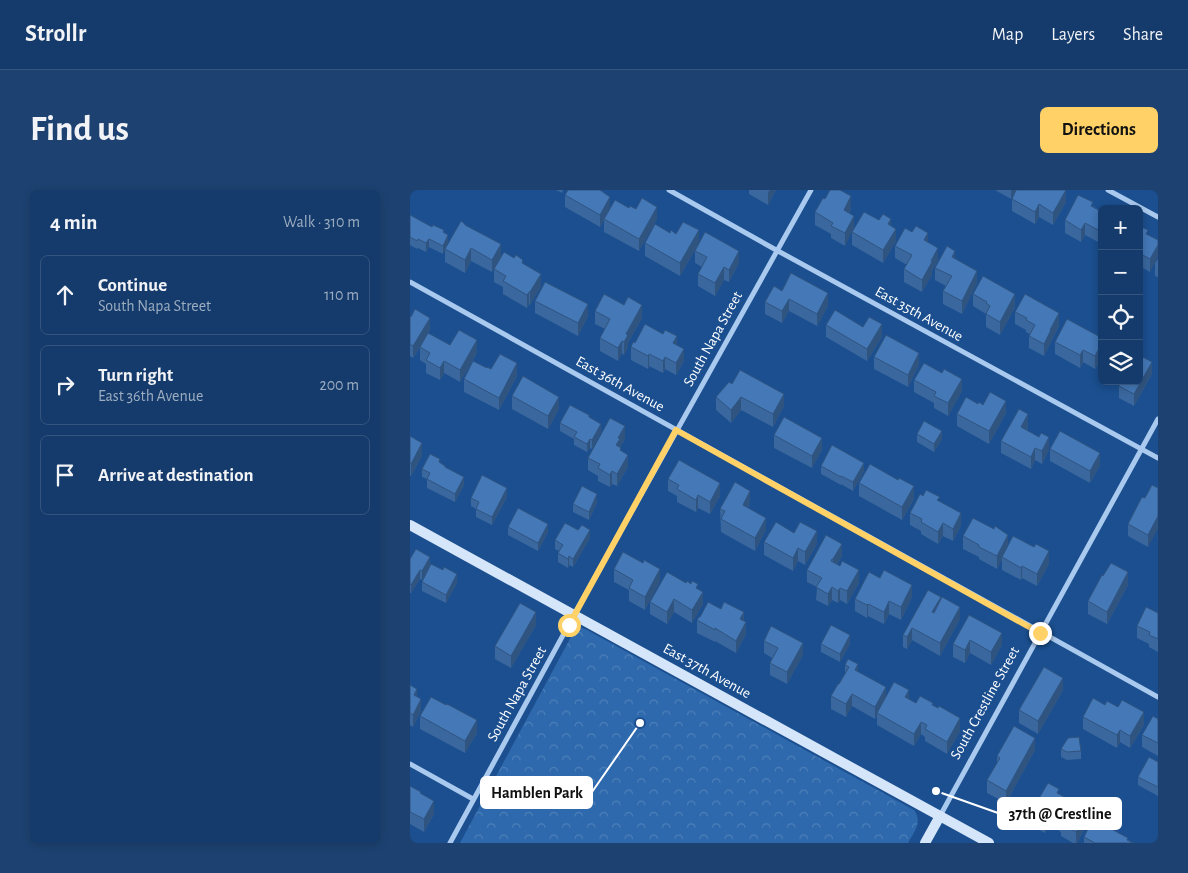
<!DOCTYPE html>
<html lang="en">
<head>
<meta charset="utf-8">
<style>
	:root { --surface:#143b6b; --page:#1d4271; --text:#f1f3f6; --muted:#9dadc1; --line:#33557e; --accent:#ffd166 }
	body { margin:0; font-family:"Alegreya Sans",sans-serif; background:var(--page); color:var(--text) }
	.controls { position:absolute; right:15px; top:15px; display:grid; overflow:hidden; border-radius:8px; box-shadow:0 2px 8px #0003 }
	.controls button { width:45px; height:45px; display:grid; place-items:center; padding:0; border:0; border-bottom:1px solid var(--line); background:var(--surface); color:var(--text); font:25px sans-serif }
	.stop { position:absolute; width:15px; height:15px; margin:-11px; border:4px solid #ffd166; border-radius:50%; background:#fff }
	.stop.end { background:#ffd166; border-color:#fff; box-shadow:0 1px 5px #0008 }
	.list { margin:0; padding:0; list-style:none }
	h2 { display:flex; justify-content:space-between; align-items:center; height:65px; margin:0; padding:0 20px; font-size:21px }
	h2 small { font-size:16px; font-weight:400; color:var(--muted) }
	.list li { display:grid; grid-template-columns:32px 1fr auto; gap:15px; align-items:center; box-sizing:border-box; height:80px; margin:0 10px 10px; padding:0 10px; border:1px solid var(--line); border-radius:8px }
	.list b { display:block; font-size:19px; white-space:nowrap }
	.list p { margin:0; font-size:16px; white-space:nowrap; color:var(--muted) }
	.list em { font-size:16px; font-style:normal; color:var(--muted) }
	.icon { flex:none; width:28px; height:28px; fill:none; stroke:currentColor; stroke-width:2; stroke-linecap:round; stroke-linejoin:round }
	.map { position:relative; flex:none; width:748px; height:653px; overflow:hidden; border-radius:8px }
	header { display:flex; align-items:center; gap:30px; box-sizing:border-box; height:70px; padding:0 25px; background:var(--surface); border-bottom:1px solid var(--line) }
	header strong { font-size:24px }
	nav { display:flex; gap:28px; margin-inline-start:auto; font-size:18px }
	.intro { display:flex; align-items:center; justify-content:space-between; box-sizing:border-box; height:120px; padding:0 30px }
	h1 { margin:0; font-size:35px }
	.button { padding:12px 22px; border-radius:8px; background:var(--accent); color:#111; font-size:18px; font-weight:700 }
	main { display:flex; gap:30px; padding:0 30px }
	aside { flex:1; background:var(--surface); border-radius:8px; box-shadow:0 2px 8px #0003 }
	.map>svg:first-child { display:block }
</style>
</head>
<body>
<header>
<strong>Strollr</strong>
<nav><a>Map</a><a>Layers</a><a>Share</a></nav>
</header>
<div class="intro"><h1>Find us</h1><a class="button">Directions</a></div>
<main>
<aside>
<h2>4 min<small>Walk · 310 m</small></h2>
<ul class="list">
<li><svg class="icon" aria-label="ahead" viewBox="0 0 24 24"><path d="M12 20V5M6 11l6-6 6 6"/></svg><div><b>Continue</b><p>South Napa Street</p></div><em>110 m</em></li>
<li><svg class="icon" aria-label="right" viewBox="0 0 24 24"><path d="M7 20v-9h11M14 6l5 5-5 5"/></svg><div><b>Turn right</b><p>East 36th Avenue</p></div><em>200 m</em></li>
<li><svg class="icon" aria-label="arrive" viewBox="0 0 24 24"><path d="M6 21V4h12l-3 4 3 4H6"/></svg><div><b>Arrive at destination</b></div></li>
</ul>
</aside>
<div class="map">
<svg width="748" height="653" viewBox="0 0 748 653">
	<defs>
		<pattern id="park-crowns" width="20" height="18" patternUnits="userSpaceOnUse" patternTransform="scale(1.25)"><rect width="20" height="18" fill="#2e69ad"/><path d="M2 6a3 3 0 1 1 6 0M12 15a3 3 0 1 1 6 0" fill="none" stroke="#4d80b9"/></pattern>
	</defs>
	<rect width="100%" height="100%" fill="#1b4f8f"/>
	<path fill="url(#park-crowns)" d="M172 438 177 440 504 620C513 632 504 642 498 653H50L162 445 168 439Z"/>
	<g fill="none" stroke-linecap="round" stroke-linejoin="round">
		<g stroke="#a9c9ee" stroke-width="5">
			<path d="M259 0 368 61 748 268"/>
			<path d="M698 0 748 27"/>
			<path d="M0 92 748 507"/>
			<path d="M0 574 63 609"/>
			<path d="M530 626 748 229"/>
			<path d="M40 653 164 425 401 0"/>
		</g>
		<g stroke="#d6e6fa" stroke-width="10">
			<path d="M0 335 579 653"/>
			<path d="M515 653 530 626"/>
		</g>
	</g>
	<g fill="#3a679d">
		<path d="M146 0H153L152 3Z"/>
		<path d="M339 0H366L358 15 339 4Z"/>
		<path d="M585 0H606L601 9Z"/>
		<path d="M155 5 200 18H219L247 29 229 61 194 42V30L190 37 155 17Z"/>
		<path d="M602 9 656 12 643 35 629 27 625 34 602 21Z"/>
		<path d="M683 16 692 22V54L675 45 671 52 655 43V30Z"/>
		<path d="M441 19 439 23 435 56 421 48V44L405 35V22Z"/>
		<path d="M0 25 22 37 34 40 33 64 19 57 16 62 8 58 7 59 0 55Z"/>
		<path d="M469 30 481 36 486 51 473 73 442 55V42Z"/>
		<path d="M55 35 91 66 82 82 61 71 55 83 35 72V59Z"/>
		<path d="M729 36 738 45 748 50 740 82 729 76Z"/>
		<path d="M260 43 266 44 289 53 270 86 235 66V53Z"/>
		<path d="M518 52 528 70 522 81V85L512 102 494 92V79L497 75 485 68V56Z"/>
		<path d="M285 61 329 73 319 92 314 90 305 106 288 96V84L292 77 285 73Z"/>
		<path d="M545 69 567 93 552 124 533 114V101L536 96 525 90V78Z"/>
		<path d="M748 69V87L745 86V73Z"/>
		<path d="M113 74 131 96 120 115 119 114 117 118 93 104V97L84 92V79Z"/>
		<path d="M372 101 418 116 407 136 379 121 372 133 355 124V112Z"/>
		<path d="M563 104 605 117 590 145 576 137V124L563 116Z"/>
		<path d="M125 111 178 126 168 146 125 123Z"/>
		<path d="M185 121 232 128 218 153V157L214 165 212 163 208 171 190 161V148L195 139 185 134Z"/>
		<path d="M605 122 649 136 634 166 619 158V146L620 144 616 142V140L605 134Z"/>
		<path d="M0 126 20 140 18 143 40 155 67 163 50 192 34 183 30 190 16 183V174L10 170V157L3 168 0 166Z"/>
		<path d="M416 135 453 137 472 147 457 171 416 147Z"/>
		<path d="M692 148V166L685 179 673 172 670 178 645 164V152Z"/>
		<path d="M225 153 267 155 274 171 266 185 255 179 253 183 239 176 238 179 221 170V157Z"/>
		<path d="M464 167 509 175 498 197 464 179Z"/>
		<path d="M77 178 107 186 89 220 54 202V189Z"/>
		<path d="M742 184 724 216 709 208V196L710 193 708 191H729Z"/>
		<path d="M504 190 552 201 538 226 524 218V213L504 202Z"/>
		<path d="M322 194 374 216 363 237 331 220 321 233 306 220V207Z"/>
		<path d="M102 206 149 219 138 239 102 219Z"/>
		<path d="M568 214 573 215 596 223 579 254 547 236V224Z"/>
		<path d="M179 227 191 242 182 259 180 258 177 262 164 255V249L150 241V233Z"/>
		<path d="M618 237 617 240 639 260 632 274 625 270 621 279 591 263V251Z"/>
		<path d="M507 244 532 249 524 262 507 252Z"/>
		<path d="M364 245 412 260 402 278 364 258Z"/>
		<path d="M0 246 12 266 1 286 0 285Z"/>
		<path d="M215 249 210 258 218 277 207 296 202 294 200 297 188 291V286L178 280V268Z"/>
		<path d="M640 259 690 275 680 293 640 271Z"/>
		<path d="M30 273 54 295 45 312 17 298V289L12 287V279Z"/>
		<path d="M411 276 454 281 443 301 431 294V295L411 284Z"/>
		<path d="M258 289 310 306 300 324 288 318 286 322 267 312V306L258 301Z"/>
		<path d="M449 293 504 309 492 330 449 306Z"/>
		<path d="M742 295 738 357 718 346V334L735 308Z"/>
		<path d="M513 306 530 312 551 336 543 351 533 346 528 354 511 344V341L500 335V323Z"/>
		<path d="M97 307 82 335 66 327V319L61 316V308Z"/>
		<path d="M187 313 179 330 163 322V314Z"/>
		<path d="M340 313 338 318 356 340 345 361 311 342 310 319Z"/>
		<path d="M98 337 138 342 128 361 98 345Z"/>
		<path d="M384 343 407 354 395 375 388 371 383 381 354 365V352Z"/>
		<path d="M416 345 432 366 427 375 449 393 437 414 430 410 428 413 422 410 418 416 406 410 407 397 397 392V380Z"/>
		<path d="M553 346 598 356 639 374 627 396 612 388 611 390 592 380V369L587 379 569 369V367L553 359Z"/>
		<path d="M180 348 163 377 159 375 158 378 148 372V363L149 361 145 359V350Z"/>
		<path d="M0 369 20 376 12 390 10 389 1 403H0Z"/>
		<path d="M204 379 250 391 235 420 219 411V400L204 392Z"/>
		<path d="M693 386 718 395 697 434 678 424V411Z"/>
		<path d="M12 392 47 393 36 413 12 401Z"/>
		<path d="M288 399 293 414 282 433 264 422 257 434 240 424V412Z"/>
		<path d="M502 407 491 430 479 424 474 434 458 426 457 428 445 421V409Z"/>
		<path d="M531 410 550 429 530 466 502 450 497 459 493 457V445Z"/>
		<path d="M748 423V462L739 457V454L727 448V436Z"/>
		<path d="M559 425 592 455 581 475 560 463 555 473 543 467V454Z"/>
		<path d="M287 430H334L336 444 326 463 305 451V452L287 443Z"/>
		<path d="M126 435 101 478 85 469V456Z"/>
		<path d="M354 451 393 465 377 494 360 485V473L362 468 354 463Z"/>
		<path d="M411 454H440L430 472 411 462Z"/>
		<path d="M435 475 448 482 476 507 499 509 506 513 523 515 550 541 537 564 515 551V547L511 544 504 556 467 535V525L465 529 442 516 436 527 421 519V506L435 485Z"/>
		<path d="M0 495 7 506 11 521 3 537 0 535Z"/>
		<path d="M653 500 628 544 609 533V520Z"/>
		<path d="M10 526 67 543 55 563 10 539Z"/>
		<path d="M673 527 734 535 720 558 710 552 707 558 673 539Z"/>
		<path d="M748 529V566L732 557V545Z"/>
		<path d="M651 559 671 561V569L657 570 651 567Z"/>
		<path d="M625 560 596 613 577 603V590L587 573V566Z"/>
		<path d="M748 572V606L728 595V587Z"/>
		<path d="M0 596 11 604 24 624 14 642 0 634Z"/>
		<path d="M649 604 678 633 667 653H663L651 646V642L640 635 635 643 621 635V622Z"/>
		<path d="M674 647 718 650 723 653H674Z"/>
	</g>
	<g fill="#305480">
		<path d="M360 0H366L358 15V2Z"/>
		<path d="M601 0H606L601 9Z"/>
		<path d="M656 0V12L643 35V23Z"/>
		<path d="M441 6V19L434 33V20Z"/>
		<path d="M200 7V19L190 37V25Z"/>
		<path d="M629 14V27L625 34V22Z"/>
		<path d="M247 17V29L229 61V49Z"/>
		<path d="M444 26V38L435 56V43Z"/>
		<path d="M481 29V41L478 34Z"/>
		<path d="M675 33V45L671 52V40Z"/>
		<path d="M486 39V51L473 73V60Z"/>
		<path d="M289 40V53L270 86V73Z"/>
		<path d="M518 43V55L514 50Z"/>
		<path d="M38 45V54L33 64V56Z"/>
		<path d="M19 49V57L16 62V53Z"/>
		<path d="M91 54V66L82 82V70Z"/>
		<path d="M748 55V67L740 82V69Z"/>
		<path d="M61 58V71L55 83V70Z"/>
		<path d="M528 58V70L522 81V85L512 102V90Z"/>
		<path d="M329 61V73L319 92V80Z"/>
		<path d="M545 61V74L542 67Z"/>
		<path d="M314 77V90L305 106V93Z"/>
		<path d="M567 81V93L552 124V111Z"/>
		<path d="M131 84V96L120 115V102Z"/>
		<path d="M119 102V114L117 118V105Z"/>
		<path d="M418 103V116L407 136V124Z"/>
		<path d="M605 104V117L590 145V132Z"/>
		<path d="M379 109V121L372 133V121Z"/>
		<path d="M178 114V126L168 146V133Z"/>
		<path d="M232 115V128L218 153V157L214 165V152L216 144Z"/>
		<path d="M649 123V136L634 166V154L640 140Z"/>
		<path d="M20 128V140L3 168V156Z"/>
		<path d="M472 134V147L457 171V159Z"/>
		<path d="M267 146V159L263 153Z"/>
		<path d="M67 150V163L50 192V180Z"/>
		<path d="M212 151V163L208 171V158Z"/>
		<path d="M692 153V166L685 179V166Z"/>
		<path d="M274 159V171L266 185V173Z"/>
		<path d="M673 160V172L670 178V165Z"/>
		<path d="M509 163V175L498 197V185Z"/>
		<path d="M239 164V176L238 179V166Z"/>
		<path d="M255 167V179L253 183V171Z"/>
		<path d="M34 171V183L30 190V178Z"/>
		<path d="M742 172V184L724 216V204Z"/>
		<path d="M107 173V186L89 220V208Z"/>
		<path d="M552 189V201L538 226V213Z"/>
		<path d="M374 204V216L363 237V224Z"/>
		<path d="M149 207V219L138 239V226Z"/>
		<path d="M331 207V220L321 233V220Z"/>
		<path d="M596 211V223L579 254V241Z"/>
		<path d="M618 224V237L611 249V237Z"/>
		<path d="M191 234V242L182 259V250Z"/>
		<path d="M215 236V249L210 258 206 255 208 248Z"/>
		<path d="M532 241V249L524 262V254Z"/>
		<path d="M639 247V260L632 274V261Z"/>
		<path d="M412 248V260L402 278V266Z"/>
		<path d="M180 249V258L177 262V254Z"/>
		<path d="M12 253V266L1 286V274Z"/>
		<path d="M625 258V270L621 279V267Z"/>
		<path d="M690 263V275L680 293V281Z"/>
		<path d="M218 265V277L207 296V284Z"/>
		<path d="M454 273V281L443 301V292Z"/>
		<path d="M202 281V294L200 297V285Z"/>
		<path d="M54 287V295L45 312V304Z"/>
		<path d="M310 293V306L300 324V312Z"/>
		<path d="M504 296V309L492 330V317Z"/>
		<path d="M97 298V307L82 335V327Z"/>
		<path d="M340 301V313L333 327V315Z"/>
		<path d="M187 304V313L179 330V322Z"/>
		<path d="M288 305V318L286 322V310Z"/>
		<path d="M551 323V336L543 351V339Z"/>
		<path d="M748 326V339L738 357V345Z"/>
		<path d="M356 328V340L345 361V348Z"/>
		<path d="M533 333V346L528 354V342Z"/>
		<path d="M138 334V342L128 361V353Z"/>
		<path d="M180 340V348L163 377V369Z"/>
		<path d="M407 341V354L395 375V362Z"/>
		<path d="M598 345V357L592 367V369L587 379V366Z"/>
		<path d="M432 354V366L423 382V369Z"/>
		<path d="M388 358V371L383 381V368Z"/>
		<path d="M639 361V374L627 396V384Z"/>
		<path d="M159 366V375L158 378V369Z"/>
		<path d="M20 367V376L12 390V381Z"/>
		<path d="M612 376V388L611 390V378Z"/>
		<path d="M250 379V391L235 420V407Z"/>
		<path d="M10 380V389L1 403V395Z"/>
		<path d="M449 380V393L437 414V401Z"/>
		<path d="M718 382V395L697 434V422Z"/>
		<path d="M47 384V393L36 413V405Z"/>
		<path d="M502 395V407L491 430V417Z"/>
		<path d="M422 397V410L418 416V404Z"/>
		<path d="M430 398V410L428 413V401Z"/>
		<path d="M293 402V414L282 433V420Z"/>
		<path d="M531 407V419L522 434V422Z"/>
		<path d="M264 409V422L257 434V422Z"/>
		<path d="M479 411V424L474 434V422Z"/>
		<path d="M458 414V426L457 428V415Z"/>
		<path d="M550 417V429L530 466V453Z"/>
		<path d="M126 422V435L101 478V466Z"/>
		<path d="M334 422V435L330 429Z"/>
		<path d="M336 432V444L326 463V451Z"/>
		<path d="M502 438V450L497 459V447Z"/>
		<path d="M592 443V455L581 475V462Z"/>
		<path d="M440 445V454L430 472V464Z"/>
		<path d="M560 450V463L555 473V460Z"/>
		<path d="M393 453V465L377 494V482Z"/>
		<path d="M448 474V487L445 480Z"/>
		<path d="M653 488V500L628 544V531Z"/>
		<path d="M476 497V509L467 523V525L465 529V517Z"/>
		<path d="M7 499V511L4 505Z"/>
		<path d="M499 500V512L495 507Z"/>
		<path d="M442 504V516L436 527V514Z"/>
		<path d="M11 509V521L3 537V525Z"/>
		<path d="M734 522V535L720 558V546Z"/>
		<path d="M550 528V541L537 564V552Z"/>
		<path d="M67 530V543L55 563V551Z"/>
		<path d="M511 532V544L504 556V544Z"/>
		<path d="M710 540V552L707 558V545Z"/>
		<path d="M625 548V560L596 613V601Z"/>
		<path d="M24 611V624L14 642V629Z"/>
		<path d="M678 620V633L667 653H666V642Z"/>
		<path d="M640 623V635L635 643V631Z"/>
	</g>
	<g fill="#4478b7" stroke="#305480">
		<path d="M158 0H190L200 7 190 25 155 5Z"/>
		<path d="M420 0H430L441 6 434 20 444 26 435 43 421 36 423 33 405 22 413 8 415 9Z"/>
		<path d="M606 0H656L643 23 629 14 625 22 602 9Z"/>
		<path d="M668 5 683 12 681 16 692 22V42L675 33 671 40 655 30Z"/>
		<path d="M232 8 247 17 229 49 194 29 205 10 219 18 220 16 226 19Z"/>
		<path d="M454 22 469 30 473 24 481 29 478 34 486 39 473 60 442 42Z"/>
		<path d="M0 25 22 37 23 35 34 40 33 42 38 45 33 56 19 49 16 53 8 49 7 51 0 47Z"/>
		<path d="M51 31 55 34V35L91 54 82 70 61 58 55 70 35 59Z"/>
		<path d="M273 32 289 40 270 73 235 53 245 34 260 43 261 40 266 44Z"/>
		<path d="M506 36 518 43 514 50 528 58 521 71 522 72 512 90 494 79 502 65 485 56 495 38 502 42Z"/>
		<path d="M729 36 738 40 736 44 748 50V55L740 69 729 63Z"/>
		<path d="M295 42 329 61 319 80 314 77 305 93 288 84 297 67 285 61Z"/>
		<path d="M537 56 545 61 542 67 567 81 552 111 533 101 542 86 525 78Z"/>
		<path d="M94 62 104 68 106 65 113 70 112 73 131 84 120 102H119L117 105 93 91 96 86 84 79Z"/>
		<path d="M381 83 418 103 407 124 379 109 372 121 355 112 364 96 372 101Z"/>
		<path d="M573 86 605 104 590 132 576 124 580 116 576 113 577 112 563 104Z"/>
		<path d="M135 92 178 114 168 133 125 111Z"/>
		<path d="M194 104 214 115 218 107 232 115 216 144 218 145 214 152 212 151 208 158 190 148 200 129 185 121Z"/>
		<path d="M615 104 649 123 640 140H641L634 154 619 146 625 135 616 130 617 128 605 122Z"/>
		<path d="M5 119 20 128 3 156 0 154V126L1 127Z"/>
		<path d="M425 120 453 137 459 127 472 134 457 159 416 135Z"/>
		<path d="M657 129 692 148V153L685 166 673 160 670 165 645 152Z"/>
		<path d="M235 134 253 144 255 140 267 146 263 153 274 159 266 173 255 167 253 171 239 164 238 166 221 157 223 152 225 153Z"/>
		<path d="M49 140 67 150 50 180 34 171 30 178 16 170 20 163 10 157 18 143 40 155Z"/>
		<path d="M476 145 509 163 498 185 464 167Z"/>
		<path d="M90 164 107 173 89 208 54 189 63 171 77 178V177L81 179Z"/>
		<path d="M729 165 742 172 724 204 709 196 711 191H729Z"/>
		<path d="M514 173 532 183 534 179 552 189 538 213 524 206 526 202 504 190Z"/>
		<path d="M330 180 374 204 363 224 331 207 321 220 306 207 319 192 322 194Z"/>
		<path d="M113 186 149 207 138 226 102 206Z"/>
		<path d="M580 202 596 211 579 241 547 224 556 207 568 214 569 212 573 215Z"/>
		<path d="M160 215 179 225V227L191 234 182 250 180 249 177 254 164 247 167 242 150 233Z"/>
		<path d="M609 219 618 224 611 237 629 247 631 243 639 247 632 261 625 258 621 267 591 251Z"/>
		<path d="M374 227 412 248 402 266 364 245Z"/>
		<path d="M200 228 215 236 208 248 210 249 206 255 211 258 210 260 218 265 207 284 202 281 200 285 188 278 190 274 178 268Z"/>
		<path d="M514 231 532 241 524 254 507 244Z"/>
		<path d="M650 241 690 263 680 281 640 259Z"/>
		<path d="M0 246 12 253 1 274 0 273Z"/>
		<path d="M422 255 454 273 443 292 431 286V287L411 276Z"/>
		<path d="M20 264 30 269 29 272 35 276V277L54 287 45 304 17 289 20 283 12 279Z"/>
		<path d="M269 270 310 293 300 312 288 305 286 310 267 299 269 295 258 289Z"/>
		<path d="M460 274 488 290 489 288 504 296 492 317 449 293Z"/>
		<path d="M72 285 97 298 82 327 66 319 69 312 61 308Z"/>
		<path d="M325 292 340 301 333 315 356 328 345 348 311 329 315 321 310 319Z"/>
		<path d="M742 295 748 298V326L738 345 718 334 732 307 735 308Z"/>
		<path d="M172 296 187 304 179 322 163 314Z"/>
		<path d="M516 300 530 307 527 310 551 323 543 339 533 333 528 342 511 332 512 329 500 323 510 304 513 306Z"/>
		<path d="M108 318 138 334 128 353 98 337Z"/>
		<path d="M563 328 584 339 585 336 598 345 587 366 569 357V355L553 346Z"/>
		<path d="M366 332 384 343 390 332 407 341 395 362 388 358 383 368 354 352Z"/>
		<path d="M155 333 168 340 172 335 180 340 163 369 159 366 158 369 148 363 153 355 145 350Z"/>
		<path d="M416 345 432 354 423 369H422L421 371 430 376 432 371 449 380 437 401 430 398 428 401 422 397 418 404 406 397 412 388 397 380Z"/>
		<path d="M603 346 624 357 626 354 639 361 627 384 612 376 611 378 592 367Z"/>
		<path d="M6 359 20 367 12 381 10 380 1 395 0 394V369Z"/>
		<path d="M213 362 233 373 234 370 250 379 235 407 219 398 223 390 204 379Z"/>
		<path d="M701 373 718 382 697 422 678 411 692 385 693 386Z"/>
		<path d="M21 374 33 380 34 377 47 384 36 405 12 392Z"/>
		<path d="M474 380 502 395 491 417 479 411 474 422 458 414 457 415 445 409 459 382 470 388Z"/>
		<path d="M257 382 276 393 277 391 281 394 282 391 288 394 286 398 293 402 282 420 264 409 257 422 240 412Z"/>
		<path d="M518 400 531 407 522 422 524 423 532 407 550 417 530 453 502 438 497 447 493 445Z"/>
		<path d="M298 412 311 419 314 412 334 422 330 429 336 432 326 451 305 438V440L287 430 289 427H290Z"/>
		<path d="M110 413 126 422 101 466 85 456Z"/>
		<path d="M736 417 748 423V449L739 445 740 442 727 436Z"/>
		<path d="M559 425 592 443 581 462 560 450 555 460 543 454Z"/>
		<path d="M421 435 440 445 430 464 411 454Z"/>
		<path d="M361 436 393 453 377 482 360 473 368 458 354 451Z"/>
		<path d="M438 469 448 474 445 480 476 497 465 517 442 504 436 514 421 506 428 494H429L439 477 435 475Z"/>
		<path d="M634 477 653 488 628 531 609 520Z"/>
		<path d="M484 492 499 500 495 507 506 513 510 506 523 513 522 515 528 518 529 516 550 528 537 552 515 539 517 535 511 532 504 544 467 523Z"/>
		<path d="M0 495 7 499 4 505 11 509 3 525 0 523Z"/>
		<path d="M21 507 36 515 37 514 67 530 55 551 10 526Z"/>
		<path d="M683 508 695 515 697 511 708 517 712 510 734 522 720 546 710 540 707 545 673 527Z"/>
		<path d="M743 526 748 529V553L732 545Z"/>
		<path d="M604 536 625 548 596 601 577 590 590 568 587 566Z"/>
		<path d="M669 547 671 561 657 562 651 559 658 548Z"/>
		<path d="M739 567 748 572V597L728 587Z"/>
		<path d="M638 593 649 599 647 603 678 620 666 642 651 634 653 630 640 623 635 631 621 622Z"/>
		<path d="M0 596 11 602 10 603 24 611 14 629 0 622Z"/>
		<path d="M683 629 718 648 717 650 723 653H685L674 647Z"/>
	</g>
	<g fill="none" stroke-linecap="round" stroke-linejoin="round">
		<path stroke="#ffd166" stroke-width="6" d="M159 435 266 240 630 443"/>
	</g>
	<g text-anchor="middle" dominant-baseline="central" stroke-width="5" stroke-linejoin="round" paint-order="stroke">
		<g font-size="15" fill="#fff" stroke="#1b4f8f">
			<text transform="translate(509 124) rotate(29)">East 35th Avenue</text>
			<text transform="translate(303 149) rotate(-61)">South Napa Street</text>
			<text transform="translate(210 194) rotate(29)">East 36th Avenue</text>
			<text transform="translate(297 481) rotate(29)">East 37th Avenue</text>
			<text transform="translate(107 504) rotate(-61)">South Napa Street</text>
			<text transform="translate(575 513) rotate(-61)">South Crestline Street</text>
		</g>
	</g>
	<path fill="none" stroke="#fff" stroke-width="2" d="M230 533L182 602M526 601L588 623"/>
	<g fill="#fff" stroke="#1b4f8f" stroke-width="2">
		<circle cx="230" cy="533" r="5"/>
		<circle cx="526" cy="601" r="5"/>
	</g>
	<g fill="#fff" stroke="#fff" stroke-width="2">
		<rect x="71" y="587" width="111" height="31" rx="5"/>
		<rect x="588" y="608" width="123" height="31" rx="5"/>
	</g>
	<g font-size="16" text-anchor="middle" font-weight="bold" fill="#111">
		<text x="127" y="608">Hamblen Park</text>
		<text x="650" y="629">37th @ Crestline</text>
	</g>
</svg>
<div class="controls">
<button>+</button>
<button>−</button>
<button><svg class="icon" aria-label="locate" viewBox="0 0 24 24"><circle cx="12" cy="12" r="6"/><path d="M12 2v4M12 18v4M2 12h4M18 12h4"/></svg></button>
<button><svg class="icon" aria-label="layers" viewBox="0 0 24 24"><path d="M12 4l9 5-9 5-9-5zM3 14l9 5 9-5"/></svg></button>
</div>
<div class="stop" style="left:159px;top:435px"></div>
<div class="stop end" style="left:630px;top:443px"></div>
</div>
</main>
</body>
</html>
